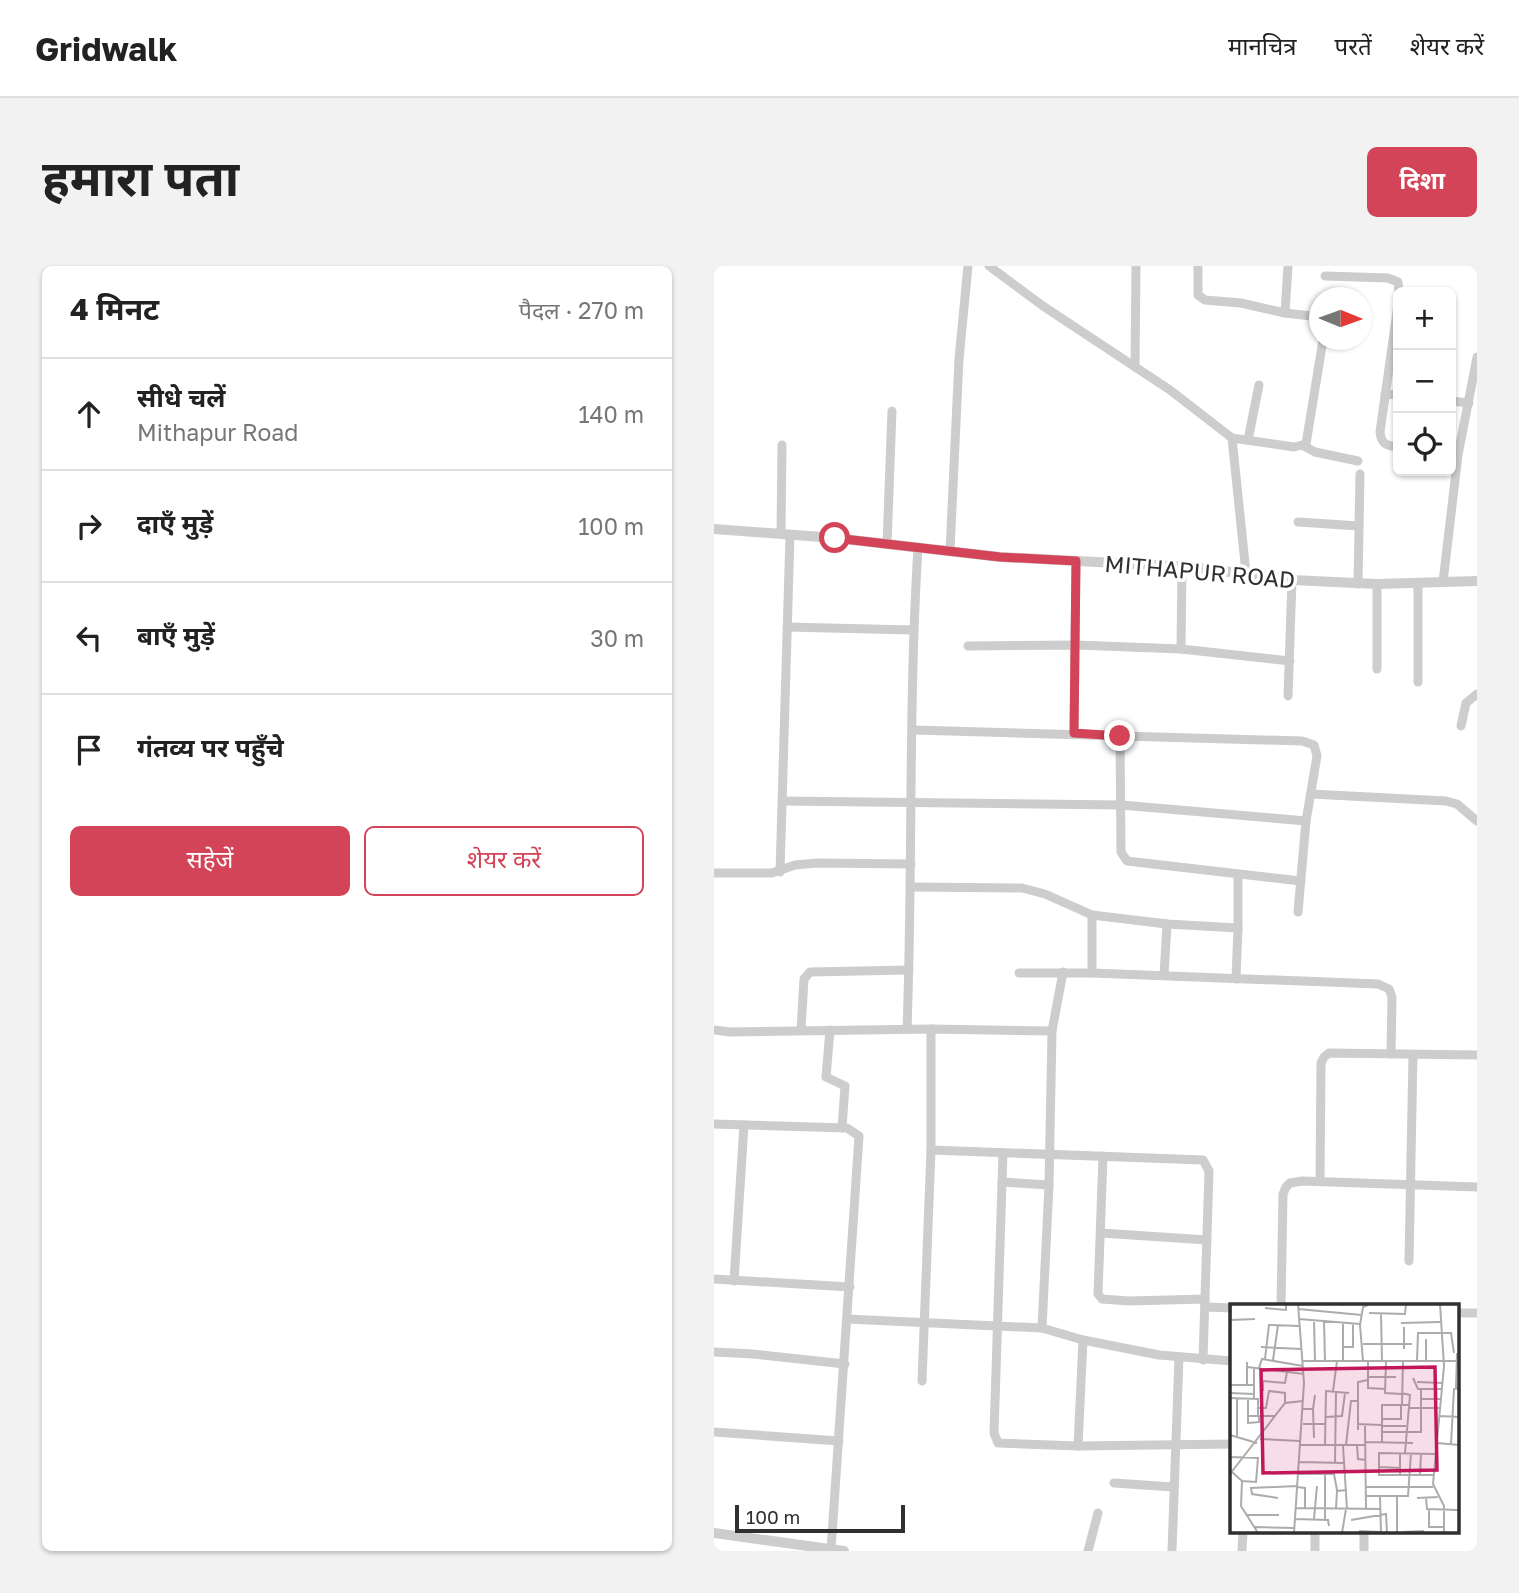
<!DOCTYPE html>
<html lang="hi">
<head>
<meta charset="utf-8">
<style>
	:root { --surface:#fff; --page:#f2f2f2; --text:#222; --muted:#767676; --line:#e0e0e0; --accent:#d44459 }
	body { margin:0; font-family:"Golos Text","Noto Sans Devanagari",sans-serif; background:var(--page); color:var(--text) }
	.controls { position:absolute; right:21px; top:21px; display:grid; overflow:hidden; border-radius:10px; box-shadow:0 2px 5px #0004 }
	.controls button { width:63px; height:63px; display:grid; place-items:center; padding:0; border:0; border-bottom:2px solid var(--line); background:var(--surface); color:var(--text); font:35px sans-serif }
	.compass { position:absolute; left:595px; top:21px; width:63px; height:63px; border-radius:50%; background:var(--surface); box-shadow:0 2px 5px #0004; rotate:91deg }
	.scale { position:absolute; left:21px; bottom:18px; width:170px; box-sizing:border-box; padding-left:7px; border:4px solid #303030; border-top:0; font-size:19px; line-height:24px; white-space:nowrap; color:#303030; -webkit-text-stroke:5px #fff; paint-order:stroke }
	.stop { position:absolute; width:21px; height:21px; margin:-16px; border:5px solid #d44459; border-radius:50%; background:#fff }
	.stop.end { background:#d44459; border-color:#fff; box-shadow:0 2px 7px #0008 }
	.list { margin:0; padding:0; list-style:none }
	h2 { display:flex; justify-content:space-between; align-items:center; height:91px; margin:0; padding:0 28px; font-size:30px }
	h2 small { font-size:23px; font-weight:400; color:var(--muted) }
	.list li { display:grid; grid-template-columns:46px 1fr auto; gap:21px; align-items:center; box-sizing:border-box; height:112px; padding:0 28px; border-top:2px solid var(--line) }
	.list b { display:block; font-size:26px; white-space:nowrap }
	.list p { margin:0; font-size:23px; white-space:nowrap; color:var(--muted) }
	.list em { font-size:23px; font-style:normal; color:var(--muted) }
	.actions { display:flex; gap:14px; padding:21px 28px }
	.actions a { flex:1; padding:16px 0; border:2px solid var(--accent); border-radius:10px; text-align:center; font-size:24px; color:var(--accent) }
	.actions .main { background:var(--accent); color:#fff }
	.icon { flex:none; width:38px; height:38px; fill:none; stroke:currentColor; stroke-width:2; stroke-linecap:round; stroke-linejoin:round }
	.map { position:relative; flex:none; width:763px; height:1285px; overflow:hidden; border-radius:10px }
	header { display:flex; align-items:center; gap:42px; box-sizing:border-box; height:98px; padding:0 35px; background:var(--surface); border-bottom:2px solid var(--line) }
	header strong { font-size:33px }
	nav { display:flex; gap:38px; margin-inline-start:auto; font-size:24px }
	.intro { display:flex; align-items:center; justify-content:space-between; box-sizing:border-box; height:168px; padding:0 42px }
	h1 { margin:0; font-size:49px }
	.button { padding:18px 32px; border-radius:10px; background:var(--accent); color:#fff; font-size:24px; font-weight:700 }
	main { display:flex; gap:42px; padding:0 42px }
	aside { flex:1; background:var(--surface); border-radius:10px; box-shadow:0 2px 5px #0004 }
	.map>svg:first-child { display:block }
</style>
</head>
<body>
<header>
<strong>Gridwalk</strong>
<nav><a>मानचित्र</a><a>परतें</a><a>शेयर करें</a></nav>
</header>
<div class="intro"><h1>हमारा पता</h1><a class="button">दिशा</a></div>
<main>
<aside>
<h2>4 मिनट<small>पैदल · 270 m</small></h2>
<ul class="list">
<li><svg class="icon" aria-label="ahead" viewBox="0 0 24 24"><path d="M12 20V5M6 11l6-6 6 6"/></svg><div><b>सीधे चलें</b><p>Mithapur Road</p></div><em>140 m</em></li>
<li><svg class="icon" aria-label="right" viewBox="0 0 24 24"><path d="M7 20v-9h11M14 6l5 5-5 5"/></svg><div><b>दाएँ मुड़ें</b></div><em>100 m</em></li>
<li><svg class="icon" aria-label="left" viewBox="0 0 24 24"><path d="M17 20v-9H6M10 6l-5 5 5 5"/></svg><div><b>बाएँ मुड़ें</b></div><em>30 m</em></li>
<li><svg class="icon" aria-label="arrive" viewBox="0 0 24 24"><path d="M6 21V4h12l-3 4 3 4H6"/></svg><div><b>गंतव्य पर पहुँचे</b></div></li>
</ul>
<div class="actions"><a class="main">सहेजें</a><a>शेयर करें</a></div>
</aside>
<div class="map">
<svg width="763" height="1285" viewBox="0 0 763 1285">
	<rect width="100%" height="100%" fill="#fff"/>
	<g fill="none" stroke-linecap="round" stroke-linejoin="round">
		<g stroke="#cdcdcd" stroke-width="9">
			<path d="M275 0 329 40 456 124 518 172 532 307"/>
			<path d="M484 0V29L491 34 527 37 571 47 606 51"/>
			<path d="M611 10 674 12 684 16 685 26"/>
			<path d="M684 39 666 166C667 178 673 180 684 181"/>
			<path d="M571 47 574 0"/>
			<path d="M421 101 422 0"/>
			<path d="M671 128 684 129"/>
			<path d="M737 135 755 137"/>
			<path d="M518 172 580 181 592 178 609 74"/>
			<path d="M534 174 545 119"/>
			<path d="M590 180 601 186 644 195"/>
			<path d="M584 256 645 260"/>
			<path d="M67 268 68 179"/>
			<path d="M173 278 178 145"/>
			<path d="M236 285 245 93 254 0"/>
			<path d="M468 300 467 383 576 395"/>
			<path d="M729 316 744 189 763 91"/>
			<path d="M644 318 646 208"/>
			<path d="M73 361 199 364"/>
			<path d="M254 380 362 379 467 383"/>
			<path d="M663 403V318"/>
			<path d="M704 416V318"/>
			<path d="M574 430 578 314"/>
			<path d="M747 460 752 437 763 428"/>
			<path d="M200 464 588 475 600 479 603 490 592 555 584 646"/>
			<path d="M360 467 362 295"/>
			<path d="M406 470 407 586 413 595 587 615"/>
			<path d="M597 528 732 535 743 538 763 555"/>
			<path d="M68 535 407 539 592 555"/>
			<path d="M66 606 76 269"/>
			<path d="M0 607H58L81 599 103 597 197 598"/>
			<path d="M524 610V662"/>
			<path d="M197 621 308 622 331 628 378 649 453 658 524 662 522 713"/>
			<path d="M378 649V707"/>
			<path d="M305 707H378L664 718 675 723 678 731 677 788"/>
			<path d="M450 709 453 658"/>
			<path d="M193 763C199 603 194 442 204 282"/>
			<path d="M0 764 16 766 217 763 338 765"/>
			<path d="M87 764 90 713 96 706 195 704"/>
			<path d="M116 764 112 811 131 820 128 862"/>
			<path d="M0 858 133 862 145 870 117 1284"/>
			<path d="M217 884 489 894 495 905 489 1094"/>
			<path d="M289 887 280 1167 284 1177 364 1180 518 1178"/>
			<path d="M389 890 384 1028 388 1033 415 1035 491 1033"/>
			<path d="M606 915 607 797 610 791 615 787 763 789"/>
			<path d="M288 916 335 919"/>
			<path d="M387 967 493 974"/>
			<path d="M695 995 699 789"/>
			<path d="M0 1013 136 1021"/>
			<path d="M20 1015 30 859"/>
			<path d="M567 1040 569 928 572 921 576 917 588 915 763 921"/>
			<path d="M492 1041 518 1042"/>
			<path d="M744 1047H763"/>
			<path d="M133 1053 328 1062 369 1074 445 1089 518 1095"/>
			<path d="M328 1062 335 919 338 765 349 706"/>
			<path d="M0 1086 39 1088 131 1098"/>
			<path d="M208 1115 217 884V763"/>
			<path d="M0 1166 125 1175"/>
			<path d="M364 1180 369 1074"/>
			<path d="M400 1217 459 1221"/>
			<path d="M374 1285 384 1247"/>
			<path d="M458 1285 465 1091"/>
			<path d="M528 1285 529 1266"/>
			<path d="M601 1285V1266"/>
			<path d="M650 1285V1266"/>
		</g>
		<g stroke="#cdcdcd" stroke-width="10">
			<path d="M0 263 121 272 286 291 478 301 578 314 663 318 763 315"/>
			<path d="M0 1267 130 1285"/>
		</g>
	</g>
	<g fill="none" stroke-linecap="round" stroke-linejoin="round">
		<path stroke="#d44459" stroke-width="9" d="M121 272 286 291 362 295 360 467 406 470"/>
	</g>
	<g text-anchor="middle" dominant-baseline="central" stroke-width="7" stroke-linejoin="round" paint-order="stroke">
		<g font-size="23" fill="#303030" stroke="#fff">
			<text transform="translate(486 305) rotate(5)">MITHAPUR ROAD</text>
		</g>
	</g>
	<g transform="translate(516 1038)">
		<rect width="229" height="229" fill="#fff"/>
		<path fill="none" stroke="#acacac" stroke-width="2" d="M210 0 214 62 203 180 214 202V229M35 4 56 6V0M68 5 132 11M139 9 175 10 176 0M151 9 152 57M69 15 130 20M1 16 25 15M84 16 85 57M94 17 95 57M113 18V57M171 19 210 18M0 27 1 0M133 40H182M31 43 71 45M113 43H123V20M174 45V23M35 55 39 21 70 22M43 56 48 21M73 57H230M133 57 130 21 133 3 140 0M138 57V84L155 85M156 57 155 89 172 90M187 57 188 29H221L224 49M196 58V35M17 63 74 70M24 63V95M29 64 32 55 73 62M138 73H166M183 74 188 85H212M187 78 213 79M0 81H24M17 81V58M226 84 227 49M191 85V95H211M33 87V77L55 79 57 68M103 87 107 57M0 89 24 90M172 89 180 91 175 149M0 94 28 95V112M7 94V132M18 95V112H45M172 100 173 57M28 104H36L39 87 55 89V99M179 104H210M72 105H83L85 91M83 105 84 134M18 112V119L29 118V112M209 112 230 113M96 113 112 112 115 89M152 115H171V101M73 120H95M127 120 176 122M135 122 136 205M128 126V78L138 76M152 128H191V95M0 131 27 139M30 135 70 137M135 138 183 139M152 138V101H180M207 139 230 141M221 140 224 85 230 84M70 141H135M95 141 96 87 119 89M116 141 121 97H128M127 141 128 155 136 156M113 142 117 205M0 153 28 154 26 178 12 177 2 168M69 158 114 159M105 159 106 88M149 163 170 164M0 170 55 99 73 97M68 170H104L107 186M95 170V215M170 171V149M190 171 191 150M203 171H149V149L206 150M12 177 11 202 28 229M67 183 75 184V204M136 183H203M136 192H178L181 149M150 192 151 229M167 192V229M48 194 22 190 21 184 67 182M187 194 208 193M196 194 197 205 228 206M66 204 151 205M106 204 107 187 117 186M199 205V223H214M16 211H49M65 215 98 216 99 222M84 215 87 182M121 216 156 210 157 229M25 223 64 224M129 227 151 228M173 228 194 227M64 229 74 79 68 0M112 229 116 205"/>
		<path fill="#c2185b" fill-opacity="0.15" stroke="#c2185b" stroke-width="3.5" d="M205 63 207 166 33 169 31 66Z"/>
		<rect width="229" height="229" fill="none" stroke="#303030" stroke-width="3.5"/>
	</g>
</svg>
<div class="controls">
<button>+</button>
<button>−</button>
<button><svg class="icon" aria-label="locate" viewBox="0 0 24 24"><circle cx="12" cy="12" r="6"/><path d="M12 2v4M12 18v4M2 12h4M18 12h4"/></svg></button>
</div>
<svg class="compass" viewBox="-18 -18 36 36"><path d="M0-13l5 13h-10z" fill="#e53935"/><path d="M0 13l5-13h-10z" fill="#767676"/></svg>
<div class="scale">100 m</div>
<div class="stop" style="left:121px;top:272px"></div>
<div class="stop end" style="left:406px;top:470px"></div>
</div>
</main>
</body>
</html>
